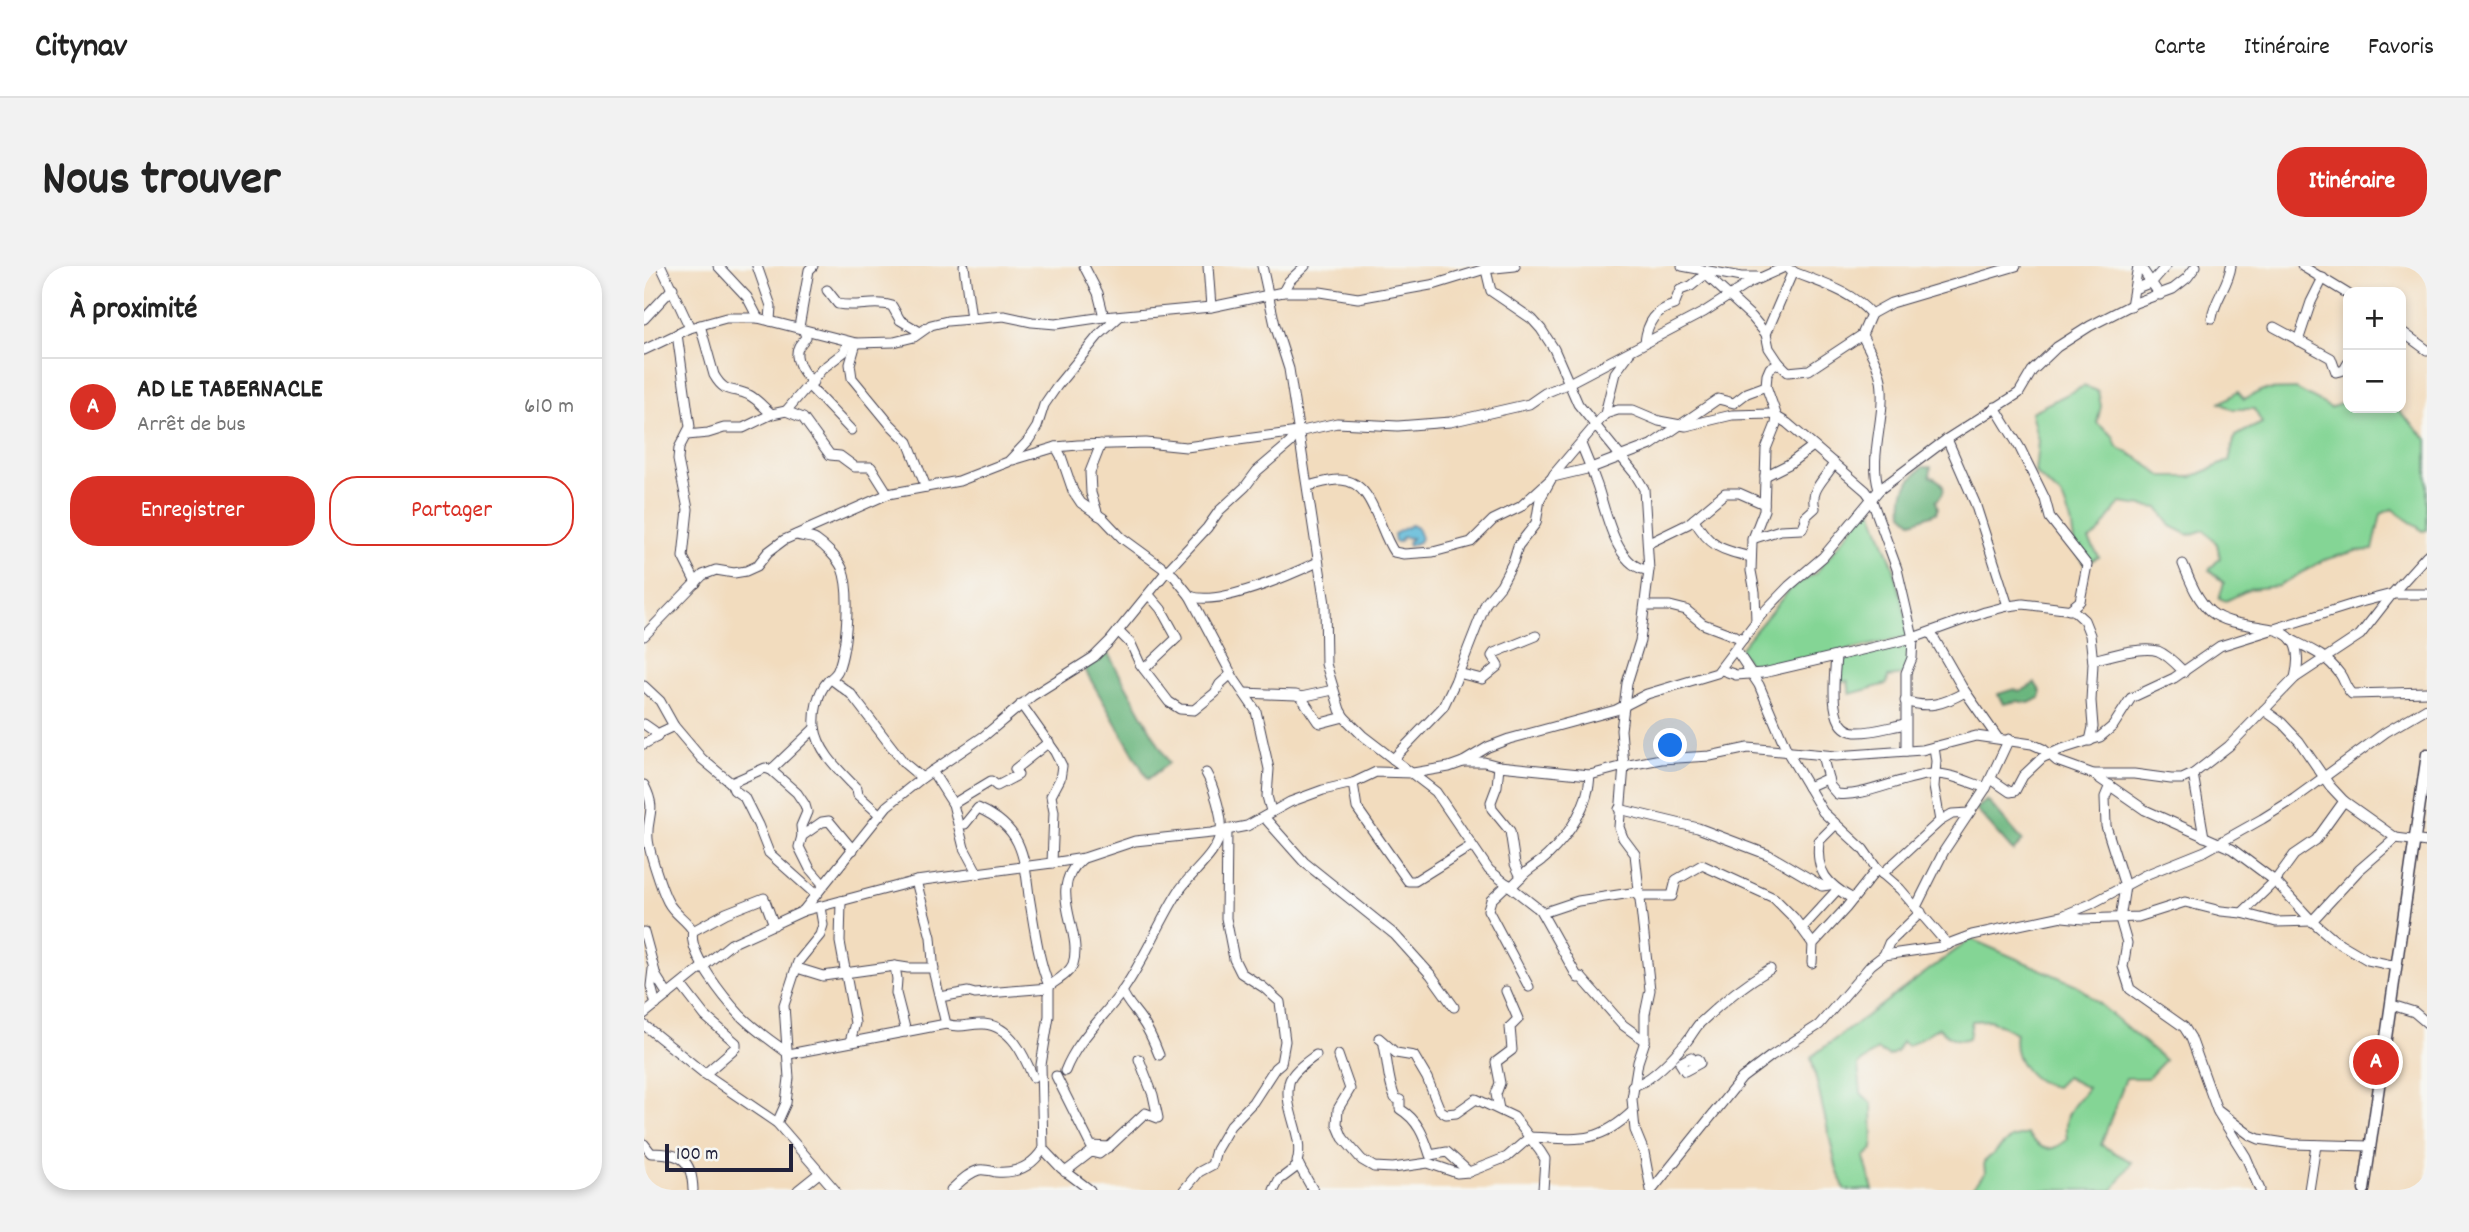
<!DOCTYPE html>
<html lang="fr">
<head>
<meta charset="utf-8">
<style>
	:root { --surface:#fff; --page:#f2f2f2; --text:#222; --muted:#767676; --line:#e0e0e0; --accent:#d93025 }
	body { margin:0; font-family:Dekko,sans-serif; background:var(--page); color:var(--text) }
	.controls { position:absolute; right:21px; top:21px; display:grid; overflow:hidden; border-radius:14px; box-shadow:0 4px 10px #0003 }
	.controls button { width:63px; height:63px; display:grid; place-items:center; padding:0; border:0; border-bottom:2px solid var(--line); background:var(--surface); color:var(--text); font:35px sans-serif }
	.scale { position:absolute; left:21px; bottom:18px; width:128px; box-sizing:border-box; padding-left:7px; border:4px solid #22223b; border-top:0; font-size:19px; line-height:24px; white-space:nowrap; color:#22223b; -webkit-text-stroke:5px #f6f6f2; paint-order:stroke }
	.you { position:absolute; left:1027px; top:480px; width:24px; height:24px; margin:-18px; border:5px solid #fff; border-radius:50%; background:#1a73e8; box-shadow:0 0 0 10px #1a73e833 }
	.badge { display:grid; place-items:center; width:46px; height:46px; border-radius:50%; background:var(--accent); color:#fff; font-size:23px; font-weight:700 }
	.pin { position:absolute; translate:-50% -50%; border:4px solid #fff; box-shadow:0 2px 7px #0006 }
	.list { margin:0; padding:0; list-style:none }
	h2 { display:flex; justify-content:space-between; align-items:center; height:91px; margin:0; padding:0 28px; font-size:30px }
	h2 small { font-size:23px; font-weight:400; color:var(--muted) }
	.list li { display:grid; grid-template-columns:46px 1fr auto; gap:21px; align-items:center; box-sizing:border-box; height:98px; padding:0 28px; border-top:2px solid var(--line) }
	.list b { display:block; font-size:26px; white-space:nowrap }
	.list p { margin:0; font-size:23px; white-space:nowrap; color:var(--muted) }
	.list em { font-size:23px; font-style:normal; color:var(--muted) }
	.actions { display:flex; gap:14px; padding:21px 28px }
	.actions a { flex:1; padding:16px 0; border:2px solid var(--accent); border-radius:28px; text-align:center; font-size:24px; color:var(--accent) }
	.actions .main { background:var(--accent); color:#fff }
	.map { position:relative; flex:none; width:1783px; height:924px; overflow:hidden; border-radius:28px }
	header { display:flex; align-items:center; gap:42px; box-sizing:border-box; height:98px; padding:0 35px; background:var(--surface); border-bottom:2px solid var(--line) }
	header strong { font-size:33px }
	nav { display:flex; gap:38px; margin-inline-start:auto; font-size:24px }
	.intro { display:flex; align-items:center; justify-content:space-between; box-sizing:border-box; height:168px; padding:0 42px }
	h1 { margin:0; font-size:49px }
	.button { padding:18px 32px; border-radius:28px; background:var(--accent); color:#fff; font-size:24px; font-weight:700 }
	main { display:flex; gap:42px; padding:0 42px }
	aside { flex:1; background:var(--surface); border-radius:28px; box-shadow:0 4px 10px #0003 }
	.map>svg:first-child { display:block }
</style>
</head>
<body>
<header>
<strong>Citynav</strong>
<nav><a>Carte</a><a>Itinéraire</a><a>Favoris</a></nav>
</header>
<div class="intro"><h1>Nous trouver</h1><a class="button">Itinéraire</a></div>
<main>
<aside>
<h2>À proximité<small></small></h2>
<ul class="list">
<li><span class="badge">A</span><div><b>AD LE TABERNACLE</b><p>Arrêt de bus</p></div><em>610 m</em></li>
</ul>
<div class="actions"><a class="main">Enregistrer</a><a>Partager</a></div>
</aside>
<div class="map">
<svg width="1783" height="924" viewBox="0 0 1783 924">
	<rect width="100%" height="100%" fill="#f6f6f2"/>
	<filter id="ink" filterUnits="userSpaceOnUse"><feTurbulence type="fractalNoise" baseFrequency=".0143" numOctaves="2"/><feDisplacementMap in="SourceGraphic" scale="14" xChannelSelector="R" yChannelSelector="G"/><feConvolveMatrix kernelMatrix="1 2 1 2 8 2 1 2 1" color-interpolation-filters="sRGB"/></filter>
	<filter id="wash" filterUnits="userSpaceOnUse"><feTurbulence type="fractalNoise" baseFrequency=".00686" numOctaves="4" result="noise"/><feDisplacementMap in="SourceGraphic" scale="28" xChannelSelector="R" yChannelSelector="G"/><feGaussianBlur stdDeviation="1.57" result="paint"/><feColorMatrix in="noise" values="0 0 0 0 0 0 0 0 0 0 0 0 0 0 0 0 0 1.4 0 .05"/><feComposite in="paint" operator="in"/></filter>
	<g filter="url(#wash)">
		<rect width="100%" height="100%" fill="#f2dcbe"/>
		<g fill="#84d595" stroke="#537c68" stroke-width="2">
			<path d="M1440 120 1454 125 1457 140 1453 157 1469 170 1473 181 1494 192 1519 211H1548L1585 195 1591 170 1618 157 1610 143H1587L1576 137 1594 126 1600 133 1619 124 1652 123 1687 142 1704 134V142H1752L1783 173V264L1779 265 1748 243 1737 248 1729 284 1712 285 1680 294 1635 320 1606 323 1582 335 1575 332 1580 317 1565 304 1576 292 1573 278 1560 264 1545 269 1527 260 1514 242 1476 237 1454 268 1445 274 1455 291 1440 298 1431 283 1427 255 1418 231 1391 207 1394 175 1387 146Z"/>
			<path d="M1226 239 1250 302 1267 370 1111 405 1095 384 1146 323 1172 307Z"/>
			<path d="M1267 374V391L1259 409 1244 411 1243 418 1206 428 1204 415 1193 416V391Z"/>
			<path d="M1327 673 1433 719 1521 794 1504 812H1482L1457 879 1488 896 1469 924H1326L1341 907 1340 896 1367 872 1383 868C1397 884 1406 889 1423 873 1418 847 1429 841 1444 822L1422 811 1412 821C1387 817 1367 793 1372 767L1346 754 1328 755 1325 772C1312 777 1303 770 1295 761L1264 780 1258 776 1252 786 1245 790 1233 784 1214 799 1217 827 1228 838 1229 883 1220 891 1229 924H1201L1193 904 1167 791Z"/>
		</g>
		<g fill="#6bb67e" stroke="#466c5c" stroke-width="2">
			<path d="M1279 201H1287L1286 210C1300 216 1305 224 1292 235L1294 242 1292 247 1269 256 1259 247C1257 224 1261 217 1279 201Z"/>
			<path d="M461 382 525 497 504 513 441 404Z"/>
			<path d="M1391 417 1397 426 1396 432 1385 437 1373 435 1359 438 1354 428 1370 423 1376 426Z"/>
			<path d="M1343 534 1379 575 1369 585 1332 543Z"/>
		</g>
		<path fill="#5ab8d8" stroke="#3e6d8a" stroke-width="2" d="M767 259 773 262 777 272 775 276 765 280 764 276 768 272 759 271 755 276H751L750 268Z"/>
	</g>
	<g filter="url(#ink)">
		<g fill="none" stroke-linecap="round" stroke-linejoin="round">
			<defs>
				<g id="minor">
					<path d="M17 0 46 62"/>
					<path d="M74 0 103 31 114 52"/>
					<path d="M113 0 127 40 126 55"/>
					<path d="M320 0 327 53"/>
					<path d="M440 0 454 27 460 51"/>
					<path d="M564 0 567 41"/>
					<path d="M618 0 631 59 645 103 681 338 682 398 696 444 700 451 718 469 792 526 845 604 896 644 934 712"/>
					<path d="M841 0 847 25 888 53 897 63 910 83 934 138 991 208 1000 223 1005 304 996 375 983 417 977 464 980 500 1017 493 1066 490 1104 482 1192 490 1278 484 1332 470 1388 478 1399 483 1413 495 1449 508 1501 544 1588 583 1631 615 1668 655 1690 674 1724 694 1752 700"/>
					<path d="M1038 0 1097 11H1113"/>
					<path d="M1496 0 1516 29"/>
					<path d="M1658 0 1704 28"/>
					<path d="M1145 4C1175 17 1205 23 1227 48L1247 37 1372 0"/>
					<path d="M1059 6 1108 51 1122 68"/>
					<path d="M1490 23 1508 16 1522 0"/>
					<path d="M183 24 194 38C212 42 232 34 248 40L256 54 276 66"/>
					<path d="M639 26 645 15 661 0"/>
					<path d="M1487 40 1494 0"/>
					<path d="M1227 48 1218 69C1225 84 1234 97 1237 114 1243 151 1224 188 1235 224"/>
					<path d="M1568 52C1571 33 1585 18 1587 0"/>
					<path d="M0 53 29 22"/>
					<path d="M56 59 70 109C82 130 90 121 105 129 113 133 120 142 128 148L142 145"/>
					<path d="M155 61 165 4 169 0"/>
					<path d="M1630 61 1687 92 1692 106 1700 104 1704 97"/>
					<path d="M160 65 162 71C160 74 157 77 155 80 148 92 160 109 169 116"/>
					<path d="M1757 65 1783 84"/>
					<path d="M33 68 46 161 35 182 34 194 44 243 39 291 52 317"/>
					<path d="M1654 75 1667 36 1679 12"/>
					<path d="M204 76 200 86 178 103 142 145 159 152 186 189 196 190 211 201H227L244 228"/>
					<path d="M1001 76C1003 57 1011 44 1030 39L1036 24 1047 20 1062 8"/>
					<path d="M212 77 206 98 208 112 245 157 264 176 282 221"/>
					<path d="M0 84 46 62 82 52H114L212 77 250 76 270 71 287 59 303 55 360 50 388 56 412 58 460 51 567 41 639 26H676L714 32 792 18 841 3 871 0"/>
					<path d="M1135 97 1144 106 1165 104 1218 69"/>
					<path d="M165 120 207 164"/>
					<path d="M1351 141 1376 182 1401 233 1406 252 1443 299 1436 335 1425 344"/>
					<path d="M961 148 974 144H989L1015 155 1042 160 1088 149 1128 148 1143 157 1222 225 1227 232 1253 303 1269 372 1268 392 1262 407V485"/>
					<path d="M43 169 64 167 80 162H99L128 148"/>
					<path d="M1303 173 1331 237 1364 340"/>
					<path d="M937 178C943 192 948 205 953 219 962 245 972 303 1005 304"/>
					<path d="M412 181 417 190 429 225 437 237 459 252 478 272 530 310 546 330 590 413 612 445 625 503 623 530 627 545"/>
					<path d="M369 194 412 181 434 179 502 177 542 181 654 166"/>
					<path d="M1121 210 1145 198 1169 180"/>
					<path d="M664 220C674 218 686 213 697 214 729 215 734 263 750 286L760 288 789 286 827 276 849 254 876 241 909 211 947 202 1007 179 1074 133 1090 137 1103 127 1122 120"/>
					<path d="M454 249 447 227 446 206 457 178"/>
					<path d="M1050 253C1065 281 1078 284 1107 291"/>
					<path d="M152 269C159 271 167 271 172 274 181 280 194 293 198 302 207 324 203 381 194 404 192 409 187 412 184 415 173 427 170 446 171 461 174 486 197 506 213 523L214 529 235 548"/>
					<path d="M1108 273 1136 264 1158 263 1162 254 1161 251 1171 242C1165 223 1182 213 1190 197"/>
					<path d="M1005 277 1044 258 1081 227H1095L1120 238"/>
					<path d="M1539 298C1546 315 1553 334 1567 346 1599 372 1668 343 1651 412"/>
					<path d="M546 330C574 341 646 309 674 296"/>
					<path d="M1002 340H1026L1042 344 1059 358 1099 373"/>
					<path d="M1112 355 1111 326 1107 305 1108 275 1120 244 1122 183 1132 158 1133 151 1122 120 1123 109 1126 102 1135 97 1125 82 1122 68 1149 5"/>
					<path d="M474 365 487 378 496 398 525 436 536 443 550 444 571 427 576 418 587 408"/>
					<path d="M1287 367 1318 421 1353 471"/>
					<path d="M0 370 59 309 72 304 90 307 102 305 113 300 124 286 140 274 244 228 315 215 364 196 384 175 393 161 400 139 413 120 454 70 476 50"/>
					<path d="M1648 374C1668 384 1683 390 1696 408 1701 415 1701 422 1708 428L1783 426"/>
					<path d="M1092 384 1115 419 1144 487 1179 546 1219 583 1233 603 1256 623 1304 679"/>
					<path d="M1192 390C1191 409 1182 463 1211 466 1227 467 1245 461 1261 458"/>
					<path d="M1449 394C1465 390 1498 380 1514 385 1524 389 1533 399 1540 406"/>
					<path d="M500 403 533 372 517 343 505 329"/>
					<path d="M1078 404 1092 409 1119 407 1269 372 1341 346 1364 340 1379 338 1429 344 1440 354 1446 369 1449 397 1447 435 1449 461 1446 475"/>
					<path d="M814 407 838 413 854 400 848 390 850 387 892 370"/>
					<path d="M187 413 207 428 260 497 278 512"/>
					<path d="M0 420 16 435 30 460 58 493 87 517 121 502 127 504 153 527 161 539 163 546 157 560 158 570 155 581 166 603 179 618"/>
					<path d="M600 427 652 429 657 431 674 456 677 457 700 451"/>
					<path d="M657 431 689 424"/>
					<path d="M1261 435C1284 443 1300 438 1321 426"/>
					<path d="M377 438 411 486 418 500 416 513 407 530 410 546 408 597"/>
					<path d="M1620 444 1638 457 1655 475 1686 520 1700 535 1752 572 1783 576"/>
					<path d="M0 458 10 465 13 471 0 478"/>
					<path d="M13 471 15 467 30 460"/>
					<path d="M1290 481 1292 495 1290 521 1296 555"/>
					<path d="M1178 489 1186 520 1193 528C1219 532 1260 510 1289 508 1306 507 1327 517 1342 522"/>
					<path d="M749 493 799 441 811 416 842 337 857 319 869 296 874 280 892 257 896 233 910 208 961 148 971 107 985 88"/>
					<path d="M819 496H840L855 500 946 509 980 500 975 561 979 572 991 588 1006 724 1001 748V775L994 796 988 833 991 864 1000 886 1007 924"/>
					<path d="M855 500 853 520 847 536 848 543 866 565 871 598 877 611 867 621"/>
					<path d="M127 504 171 462"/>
					<path d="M288 505 309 538 320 582 334 608"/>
					<path d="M1451 508H1490L1527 513H1538L1549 508 1585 480 1651 412 1716 369 1748 328 1783 289"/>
					<path d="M1549 508 1560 571"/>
					<path d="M1347 513 1366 526 1371 525 1379 510 1398 492 1415 484 1456 471 1469 460 1487 432 1530 412 1576 380 1713 337 1748 328H1783"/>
					<path d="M87 517 90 524 100 531 114 559 125 587 171 628"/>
					<path d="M709 517 713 542 764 615H771L827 580"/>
					<path d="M0 519C14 546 2 550 4 573 5 585 18 625 24 636 30 648 43 654 49 665 43 687 82 734 97 750 111 764 129 776 145 788L302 758"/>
					<path d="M1466 519 1461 531 1462 560 1481 620 1476 653 1483 677 1479 701 1486 723 1540 761 1547 772 1573 844 1606 869 1615 873 1648 878 1726 880"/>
					<path d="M1164 521 1184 512"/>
					<path d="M309 538 347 515 353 520 374 509 371 503 405 476"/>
					<path d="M975 543 1054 562 1125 589 1178 620 1185 619"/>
					<path d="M620 551 660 596 751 669 787 709 810 741"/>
					<path d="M321 558 334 542C377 561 380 587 385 630 390 659 394 693 405 720"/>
					<path d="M1191 559 1175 575C1171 606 1184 619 1209 633"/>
					<path d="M158 570 178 556 185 555 209 584"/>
					<path d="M438 593C401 625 440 664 429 698 425 708 413 714 405 720V750L397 799 399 883 417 902 446 924"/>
					<path d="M1238 608 1296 555 1308 548 1325 547"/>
					<path d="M877 611C885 602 895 598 903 590 925 569 945 539 946 509"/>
					<path d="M272 615 287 671 290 708 302 758C320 763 324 757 340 758 367 760 380 789 389 811"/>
					<path d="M864 618 847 634 844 644 885 721"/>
					<path d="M994 630H1028L1032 614 1058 599 1130 632 1150 652 1169 678"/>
					<path d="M197 635 196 676 211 757 206 776"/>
					<path d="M1272 641 1300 585 1342 522 1365 473"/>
					<path d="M159 645 243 540 278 512 340 470 388 430 450 391 466 375 523 305 563 262 575 245 601 221 613 205 646 177 654 166 693 157 754 160 806 156 885 138 901 127 923 118 1060 46 1105 17 1143 0"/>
					<path d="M898 647 934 635 994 626"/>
					<path d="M1598 647 1631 615 1650 589 1672 574 1700 535"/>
					<path d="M1419 651 1439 653 1494 651 1541 636 1577 645 1598 647 1632 656 1668 655 1715 604 1752 572"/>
					<path d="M1158 662 1193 624"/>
					<path d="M49 665 82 647 120 632 130 659"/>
					<path d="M0 666 12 710 24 729"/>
					<path d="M1240 689 1245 677 1277 646"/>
					<path d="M1168 697 1169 678 1202 642 1233 603"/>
					<path d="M251 700 253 713 252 727 262 766"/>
					<path d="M153 702 179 710 251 700 264 702H290"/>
					<path d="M9 703 7 720 12 739"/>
					<path d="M937 711 979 759 1001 775"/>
					<path d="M37 719 61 750 92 777V781L61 808"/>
					<path d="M478 725C483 737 490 743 497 753 505 764 510 776 515 789"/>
					<path d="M296 731 324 726 331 728 405 722"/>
					<path d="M1748 739 1770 746 1783 757"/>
					<path d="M0 748 87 678 159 645 272 615 408 597 440 592 491 575 567 567 603 560 646 536 679 524 709 517 732 506 769 507 805 501 819 496 844 481 865 473 972 444 1003 428 1073 407 1117 349 1145 320 1179 291 1235 224 1303 173 1375 127 1388 105 1413 81 1446 60 1491 37 1529 23 1543 12 1552 0"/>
					<path d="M0 759 61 808 133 857 191 924"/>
					<path d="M735 772 752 787 770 790 783 812 796 844 802 848 812 847 832 833 870 851 896 885 901 893 899 924"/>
					<path d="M740 779C744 798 744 815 751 832L756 834V843C774 854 780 870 786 889L803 886 825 906"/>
					<path d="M694 789 706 823 694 843 693 858 699 872 718 894 730 901 749 902 784 897 813 907 825 906 863 891 886 871C933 873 953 879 989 845"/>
					<path d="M1047 791 1050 796 1054 793 1056 797 1041 805 1036 797Z"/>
					<path d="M421 805C433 774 458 753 477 727 500 695 514 658 535 625 549 604 573 590 577 564 579 551 569 519 562 507"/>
					<path d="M412 810 447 880 465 881 501 847 514 852 509 829 495 793"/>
					<path d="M988 820C1006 817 1032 788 1043 775 1048 769 1051 762 1056 757 1077 737 1102 717 1126 703"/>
					<path d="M855 843 852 828 856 817 852 796 868 784 866 761 874 753 862 725"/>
					<path d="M1574 846 1602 891 1616 924"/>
					<path d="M133 857 142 837 145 812 140 739 154 696 176 669 179 659 176 641"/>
					<path d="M0 878 7 887C37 887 48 893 49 924"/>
					<path d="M421 906 447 886 455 888 464 881"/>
					<path d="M154 924 174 908"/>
					<path d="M307 924C315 917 324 907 335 904 340 903 347 905 352 906 373 908 388 900 399 883"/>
					<path d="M540 924 555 906 568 899 572 884 586 860 609 836 631 802 637 797 641 775 636 736 619 721 597 707 590 693 582 652 583 563"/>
					<path d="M630 924 635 914 655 899"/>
					<path d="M669 924 653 896C661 870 639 844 645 817 647 806 664 795 672 789"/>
					<path d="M1008 924 1098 812 1127 790 1175 759 1227 699 1240 689 1296 681 1328 669 1418 650 1447 638 1501 609 1561 585 1618 553 1650 533 1742 466 1783 442"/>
					<path d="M1665 924 1672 879"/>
				</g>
				<path id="tertiary" d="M1720 924 1783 488"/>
			</defs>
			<use href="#minor" stroke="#413e4f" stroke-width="11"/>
			<use href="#tertiary" stroke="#413e4f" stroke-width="13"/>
			<use href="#minor" stroke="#fff" stroke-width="9"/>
			<use href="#tertiary" stroke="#fff" stroke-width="10"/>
		</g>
	</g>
</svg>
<div class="controls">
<button>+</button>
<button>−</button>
</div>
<div class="scale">100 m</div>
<div class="you"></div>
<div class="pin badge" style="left:1732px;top:796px">A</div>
</div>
</main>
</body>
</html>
